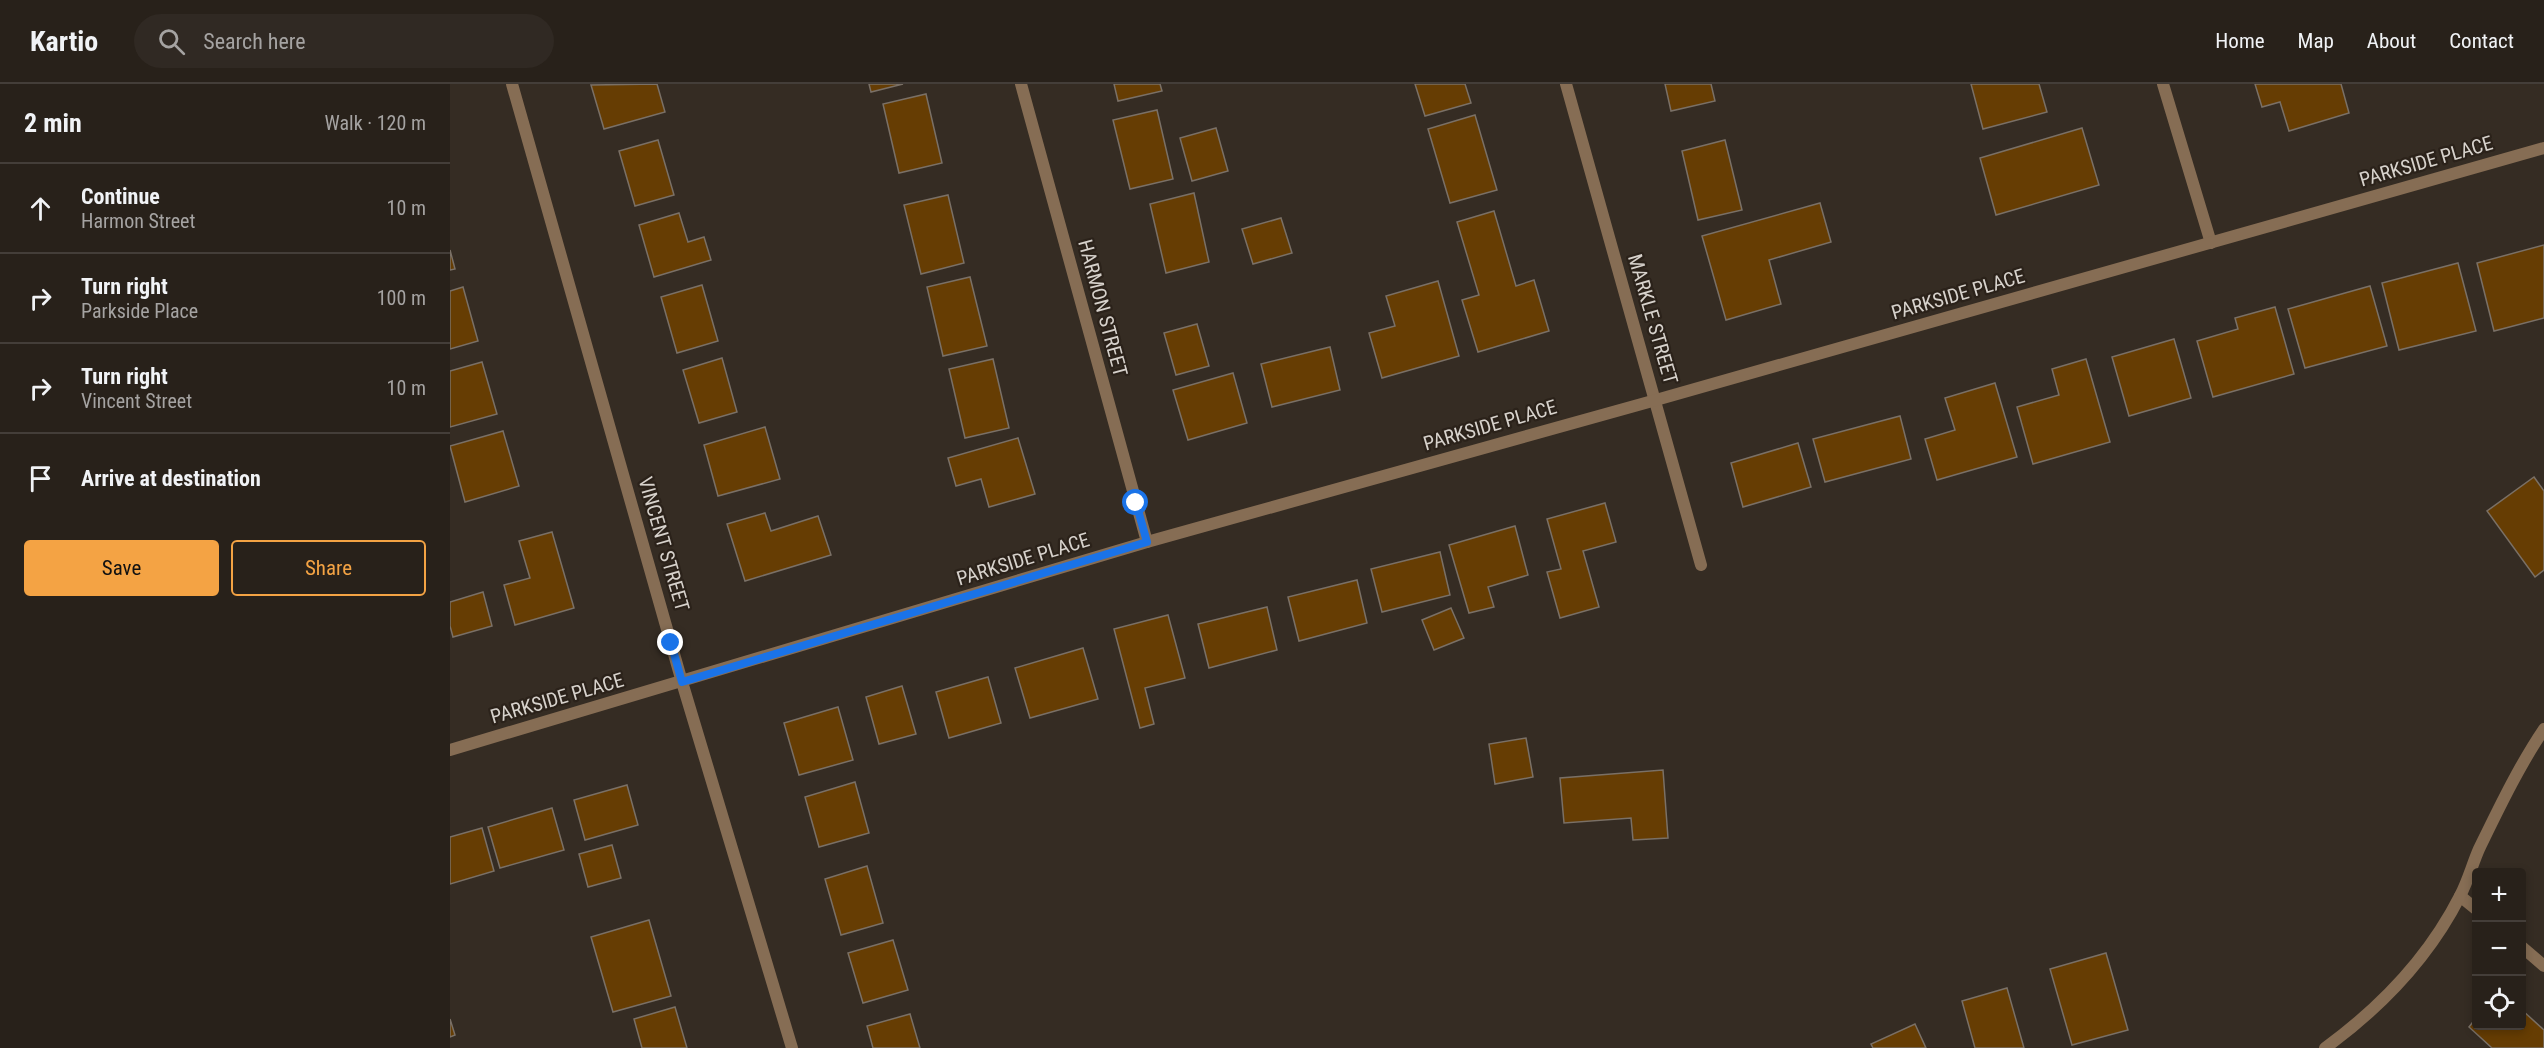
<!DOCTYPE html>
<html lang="en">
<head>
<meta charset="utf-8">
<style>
	:root { --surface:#28211a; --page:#302923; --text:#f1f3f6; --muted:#a5a3a2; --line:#443e39; --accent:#f4a344 }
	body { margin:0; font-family:"Roboto Condensed",sans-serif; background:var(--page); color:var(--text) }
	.controls { position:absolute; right:18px; bottom:18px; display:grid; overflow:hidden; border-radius:6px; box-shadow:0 3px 9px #0003 }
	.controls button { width:54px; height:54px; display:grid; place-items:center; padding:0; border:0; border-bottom:2px solid var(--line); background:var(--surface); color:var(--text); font:30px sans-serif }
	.stop { position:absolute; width:18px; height:18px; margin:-14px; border:4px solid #1a73e8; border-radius:50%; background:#fff }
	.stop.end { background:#1a73e8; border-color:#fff; box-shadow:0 2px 6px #0008 }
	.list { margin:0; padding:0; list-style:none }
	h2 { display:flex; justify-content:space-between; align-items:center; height:78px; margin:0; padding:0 24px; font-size:26px }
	h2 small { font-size:20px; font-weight:400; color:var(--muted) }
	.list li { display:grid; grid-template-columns:39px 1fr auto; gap:18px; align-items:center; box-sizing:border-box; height:90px; padding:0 24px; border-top:2px solid var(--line) }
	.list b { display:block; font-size:22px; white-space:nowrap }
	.list p { margin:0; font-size:20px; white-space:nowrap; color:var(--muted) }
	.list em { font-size:20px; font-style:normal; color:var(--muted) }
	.actions { display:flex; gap:12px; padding:18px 24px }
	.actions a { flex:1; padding:14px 0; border:2px solid var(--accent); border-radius:6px; text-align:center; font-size:21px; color:var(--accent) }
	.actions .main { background:var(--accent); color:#111 }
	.icon { flex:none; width:33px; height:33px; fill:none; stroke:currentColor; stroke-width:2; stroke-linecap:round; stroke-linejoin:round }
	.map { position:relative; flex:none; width:2094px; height:964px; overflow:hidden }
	header { display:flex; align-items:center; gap:36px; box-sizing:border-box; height:84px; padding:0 30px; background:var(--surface); border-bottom:2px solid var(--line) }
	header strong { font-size:28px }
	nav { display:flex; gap:33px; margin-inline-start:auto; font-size:21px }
	.search { width:420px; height:54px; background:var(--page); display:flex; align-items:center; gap:15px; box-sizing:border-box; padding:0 21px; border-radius:33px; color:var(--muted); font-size:22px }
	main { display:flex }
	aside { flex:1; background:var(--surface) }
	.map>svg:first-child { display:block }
</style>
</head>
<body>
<header>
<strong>Kartio</strong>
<div class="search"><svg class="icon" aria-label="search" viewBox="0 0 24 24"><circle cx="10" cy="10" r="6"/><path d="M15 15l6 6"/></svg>Search here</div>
<nav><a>Home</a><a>Map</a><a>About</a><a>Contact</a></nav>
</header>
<main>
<aside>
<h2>2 min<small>Walk · 120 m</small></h2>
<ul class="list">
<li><svg class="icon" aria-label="ahead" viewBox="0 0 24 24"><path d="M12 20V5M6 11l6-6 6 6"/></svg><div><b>Continue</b><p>Harmon Street</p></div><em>10 m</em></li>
<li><svg class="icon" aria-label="right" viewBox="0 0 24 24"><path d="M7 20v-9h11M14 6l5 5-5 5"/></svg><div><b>Turn right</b><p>Parkside Place</p></div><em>100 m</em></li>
<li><svg class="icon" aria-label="right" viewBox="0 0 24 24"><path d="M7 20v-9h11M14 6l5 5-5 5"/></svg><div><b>Turn right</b><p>Vincent Street</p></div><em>10 m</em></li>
<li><svg class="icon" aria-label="arrive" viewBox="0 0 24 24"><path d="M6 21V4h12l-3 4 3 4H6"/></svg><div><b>Arrive at destination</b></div></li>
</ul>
<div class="actions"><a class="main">Save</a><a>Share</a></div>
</aside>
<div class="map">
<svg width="2094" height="964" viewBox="0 0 2094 964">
	<rect width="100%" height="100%" fill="#352c23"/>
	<g fill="#663d03" stroke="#7a7066" stroke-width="1.5">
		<path d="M207 0 215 28 154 45 141 1Z"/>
		<path d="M419 0H453L421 8Z"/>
		<path d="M664 0H710L712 7 668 17Z"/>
		<path d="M965 0H1015L1021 19 975 32Z"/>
		<path d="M1215 0H1261L1265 17 1221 27Z"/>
		<path d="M1521 0H1589L1597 28 1533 45Z"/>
		<path d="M1805 0H1891L1899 29 1839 47 1830 18 1812 23Z"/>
		<path d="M476 10 492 79 449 89 433 20Z"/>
		<path d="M707 26 723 95 680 105 663 36Z"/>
		<path d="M1025 31 1047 106 1000 119 978 45Z"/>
		<path d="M766 44 778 87 742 97 730 54Z"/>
		<path d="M1632 44 1649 101 1546 131 1530 74Z"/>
		<path d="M208 56 224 111 185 122 169 67Z"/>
		<path d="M1275 56 1292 126 1248 136 1232 67Z"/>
		<path d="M744 109 759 178 716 189 700 120Z"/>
		<path d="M498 111 514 179 471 190 454 121Z"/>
		<path d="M1370 119 1381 158 1319 176 1331 220 1276 236 1252 152Z"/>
		<path d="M1044 127 1066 202 1084 196 1099 247 1028 268 1012 216 1029 211 1007 138Z"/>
		<path d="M229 129 238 158 254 153 261 176 204 193 189 141Z"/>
		<path d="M831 134 842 169 803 180 792 145Z"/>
		<path d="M2094 161V234L2044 247 2027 179Z"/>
		<path d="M0 166 5 185 0 186Z"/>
		<path d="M2008 179 2026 247 1949 266 1932 199Z"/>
		<path d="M520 193 537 262 493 272 477 203Z"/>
		<path d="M988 197 1009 272 932 294 919 249 945 242 936 212Z"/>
		<path d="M252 201 268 257 227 269 211 213Z"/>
		<path d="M1920 202 1937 262 1855 284 1838 225Z"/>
		<path d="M13 203 28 257 0 265V207Z"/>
		<path d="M1825 223 1844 290 1763 313 1747 257 1788 245 1785 234Z"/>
		<path d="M747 240 759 282 726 291 714 249Z"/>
		<path d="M1724 255 1741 314 1679 332 1662 273Z"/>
		<path d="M880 263 890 306 822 323 811 280Z"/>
		<path d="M272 274 287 328 249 339 233 286Z"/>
		<path d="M543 275 559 344 515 354 499 285Z"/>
		<path d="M1636 275 1660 358 1583 380 1567 323 1609 311 1602 285Z"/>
		<path d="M32 278 47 330 0 343V287Z"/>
		<path d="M783 289 797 339 738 356 723 306Z"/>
		<path d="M1545 299 1567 373 1487 396 1475 355 1505 346 1495 314Z"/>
		<path d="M1450 332 1461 375 1375 398 1363 355Z"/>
		<path d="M315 343 330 395 268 412 254 361Z"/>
		<path d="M53 347 69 402 15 418 0 362Z"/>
		<path d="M568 354 585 410 539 423 531 395 506 402 498 374Z"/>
		<path d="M1348 359 1361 403 1293 423 1281 379Z"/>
		<path d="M2084 393 2094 407V486L2085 493 2037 427Z"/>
		<path d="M1155 419 1166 458 1133 467 1149 523 1110 534 1097 488 1111 485 1097 435Z"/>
		<path d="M315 429 321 447 368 432 381 471 295 497 277 440Z"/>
		<path d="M1065 442 1078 491 1038 503 1044 523 1019 529 999 461Z"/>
		<path d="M102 448 124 524 65 541 54 501 80 494 69 457Z"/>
		<path d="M990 468 1000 511 932 528 921 485Z"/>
		<path d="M907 496 917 539 849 557 838 513Z"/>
		<path d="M33 508 42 542 3 553 0 542V518Z"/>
		<path d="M817 523 827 566 759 584 748 540Z"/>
		<path d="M1001 524 1014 554 984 566 972 536Z"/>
		<path d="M718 531 735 594 695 604 704 640 690 644 664 545Z"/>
		<path d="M633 564 648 615 580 634 565 584Z"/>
		<path d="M538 593 551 639 499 654 486 608Z"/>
		<path d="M452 602 466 650 429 660 416 613Z"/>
		<path d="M388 623 403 676 349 691 334 639Z"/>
		<path d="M1076 654 1083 693 1045 700 1039 660Z"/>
		<path d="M1213 686 1218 754 1183 756 1181 734 1114 739 1110 694Z"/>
		<path d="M405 698 419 749 369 763 355 713Z"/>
		<path d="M177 701 188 741 135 756 124 716Z"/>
		<path d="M102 724 114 766 50 784 38 743Z"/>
		<path d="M32 744 44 787 0 800V753Z"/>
		<path d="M162 761 171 794 138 803 129 770Z"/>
		<path d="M417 782 433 839 391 851 375 795Z"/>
		<path d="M199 836 221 912 163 928 141 853Z"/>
		<path d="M443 856 458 906 413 919 398 869Z"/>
		<path d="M1656 869 1678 946 1622 961 1600 885Z"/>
		<path d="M1557 904 1574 964H1525L1512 917Z"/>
		<path d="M225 923 237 964H192L184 935Z"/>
		<path d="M2072 926 2094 946V964H2042L2019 943 2026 934V942H2072Z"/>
		<path d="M460 930 470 964H423L417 942Z"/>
		<path d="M0 935 5 951 0 953Z"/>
		<path d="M1465 940 1476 964H1423L1421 960Z"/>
	</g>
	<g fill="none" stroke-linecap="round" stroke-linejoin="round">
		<g stroke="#866d54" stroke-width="12">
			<path d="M62 0 232 598 342 964"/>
			<path d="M571 0 697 458"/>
			<path d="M1116 0 1251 481"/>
			<path d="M1713 0 1761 159"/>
			<path d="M0 666 697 458 1206 316 2094 64"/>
			<path d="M2010 812 2026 825"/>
			<path d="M2072 863 2094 882"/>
			<path d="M1875 964C1930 924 1979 873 2010 812 2018 797 2022 781 2029 765 2049 724 2069 682 2094 645"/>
		</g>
	</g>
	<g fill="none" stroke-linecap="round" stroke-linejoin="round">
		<path stroke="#1a73e8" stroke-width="8" d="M221 559 232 598 697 458 686 419"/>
	</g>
	<g text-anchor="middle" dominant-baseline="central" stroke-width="4.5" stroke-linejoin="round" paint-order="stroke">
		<g font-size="20" fill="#d7d2cc" stroke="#2b221a">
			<text transform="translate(1976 77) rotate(-16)">PARKSIDE PLACE</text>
			<text transform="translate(1508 210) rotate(-16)">PARKSIDE PLACE</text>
			<text transform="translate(653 224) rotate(75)">HARMON STREET</text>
			<text transform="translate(1203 235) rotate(74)">MARKLE STREET</text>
			<text transform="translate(1040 341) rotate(-16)">PARKSIDE PLACE</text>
			<text transform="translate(214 460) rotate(74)">VINCENT STREET</text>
			<text transform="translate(573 475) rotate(-17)">PARKSIDE PLACE</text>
			<text transform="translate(107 614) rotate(-16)">PARKSIDE PLACE</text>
		</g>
	</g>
</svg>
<div class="controls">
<button>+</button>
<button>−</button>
<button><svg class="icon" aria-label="locate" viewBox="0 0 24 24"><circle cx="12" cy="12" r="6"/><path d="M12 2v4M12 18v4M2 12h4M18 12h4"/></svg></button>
</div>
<div class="stop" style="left:686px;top:419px"></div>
<div class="stop end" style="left:221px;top:559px"></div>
</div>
</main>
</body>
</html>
